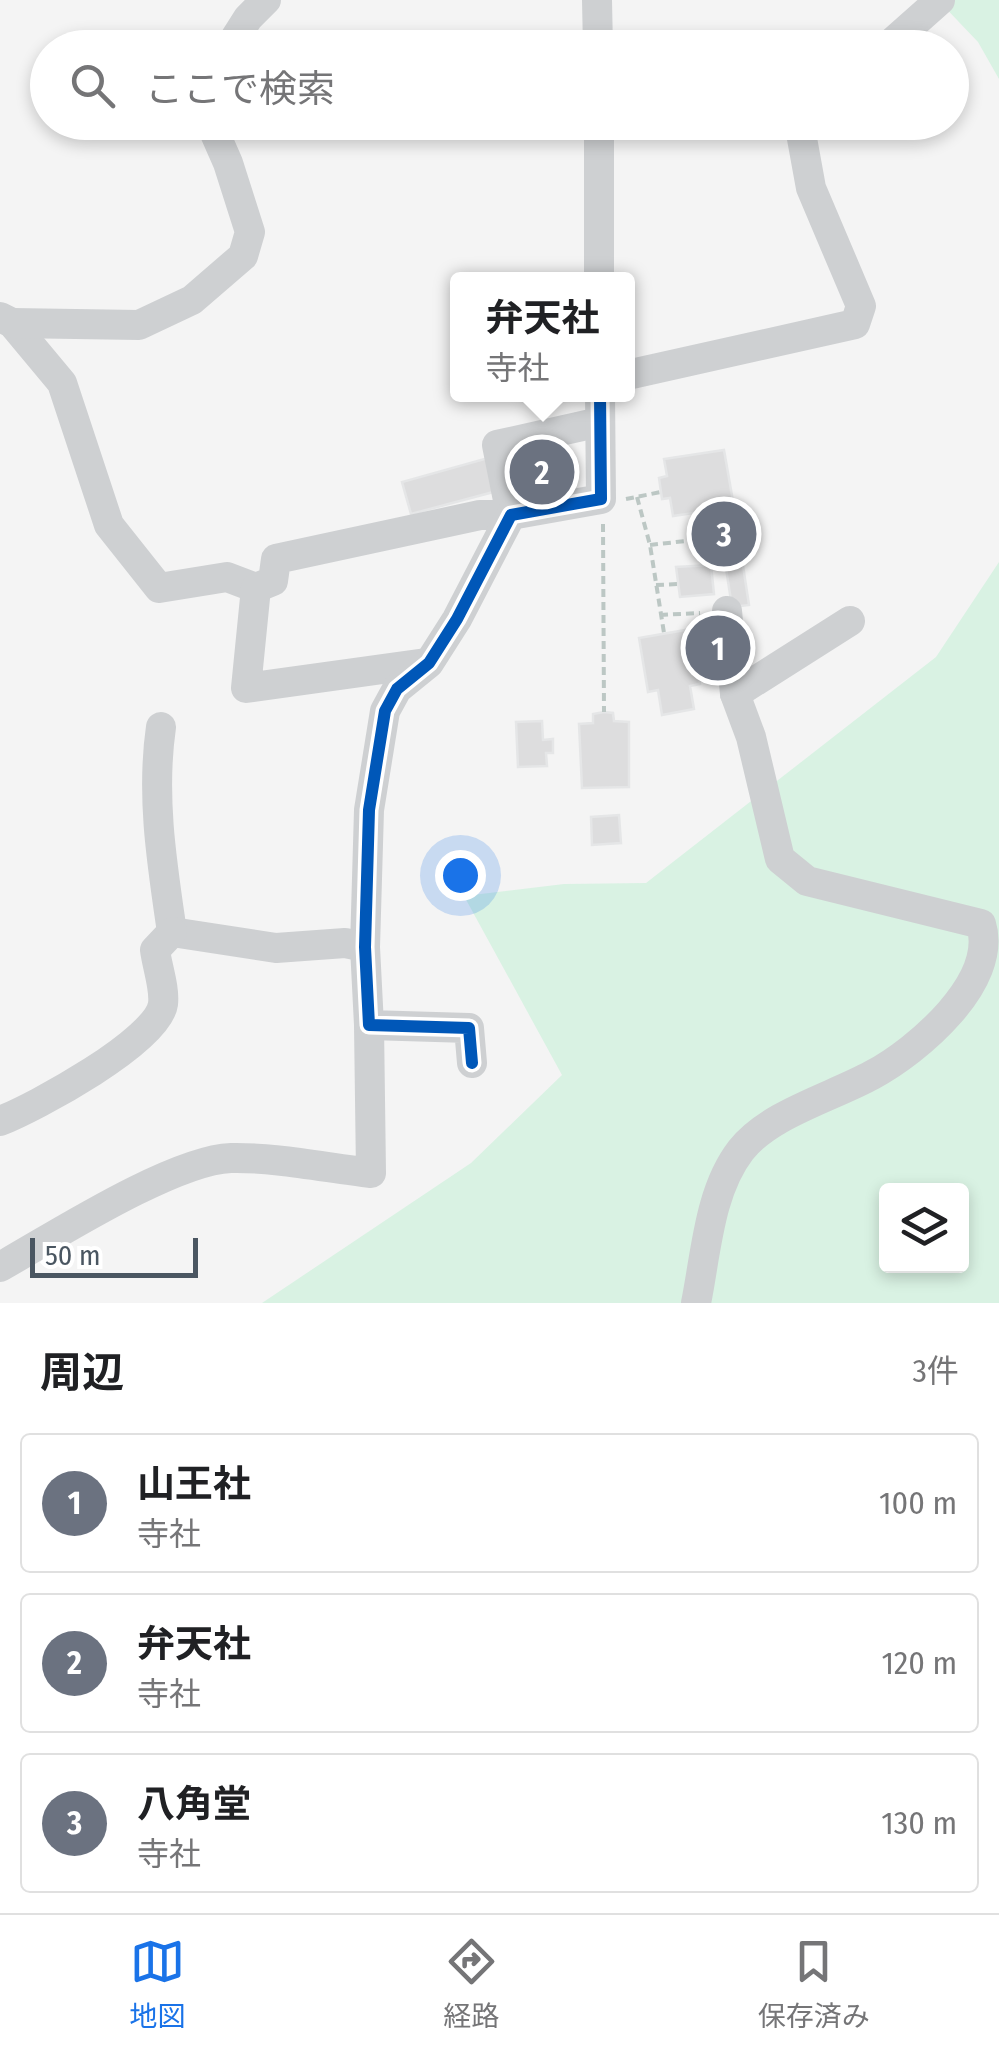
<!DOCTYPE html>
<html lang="ja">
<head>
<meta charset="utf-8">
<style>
	:root { --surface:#fff; --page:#f6f6f6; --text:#202124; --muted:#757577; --line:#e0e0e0; --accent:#1a73e8 }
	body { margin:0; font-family:"Fira Sans Condensed","Noto Sans JP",sans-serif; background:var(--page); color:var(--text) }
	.controls { position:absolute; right:30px; bottom:30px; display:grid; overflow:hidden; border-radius:10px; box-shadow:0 5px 15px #0003 }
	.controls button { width:90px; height:90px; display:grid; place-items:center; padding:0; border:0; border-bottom:2px solid var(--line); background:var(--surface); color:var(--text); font:50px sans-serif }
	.scale { position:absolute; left:30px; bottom:25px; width:168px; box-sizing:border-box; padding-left:10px; border:5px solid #4a5661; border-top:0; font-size:28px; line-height:35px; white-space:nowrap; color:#4a5661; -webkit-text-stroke:8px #fff; paint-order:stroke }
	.you { position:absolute; left:460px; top:875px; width:35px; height:35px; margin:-25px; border:8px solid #fff; border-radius:50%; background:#1a73e8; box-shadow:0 0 0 15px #1a73e833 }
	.badge { display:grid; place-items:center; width:65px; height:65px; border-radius:50%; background:var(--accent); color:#fff; font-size:32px; font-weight:700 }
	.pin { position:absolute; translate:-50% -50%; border:5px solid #fff; box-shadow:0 2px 10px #0006 }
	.popup { position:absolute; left:450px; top:272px; width:185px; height:130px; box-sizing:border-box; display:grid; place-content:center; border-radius:10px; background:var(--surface); filter:drop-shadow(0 2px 8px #0005); font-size:32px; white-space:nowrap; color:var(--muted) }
	.popup b { font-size:38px; color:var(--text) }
	.popup::after { content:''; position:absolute; left:50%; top:100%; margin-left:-20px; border:20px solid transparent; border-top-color:var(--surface) }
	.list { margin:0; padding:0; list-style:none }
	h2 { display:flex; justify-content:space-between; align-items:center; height:130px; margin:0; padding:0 40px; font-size:42px }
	h2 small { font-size:32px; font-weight:400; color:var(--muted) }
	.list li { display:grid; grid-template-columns:65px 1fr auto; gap:30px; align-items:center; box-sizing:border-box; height:140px; margin:0 20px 20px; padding:0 20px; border:2px solid var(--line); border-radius:10px }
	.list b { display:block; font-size:38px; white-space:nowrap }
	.list p { margin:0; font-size:32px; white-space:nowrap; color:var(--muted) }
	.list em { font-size:32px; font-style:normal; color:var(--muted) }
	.icon { flex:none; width:55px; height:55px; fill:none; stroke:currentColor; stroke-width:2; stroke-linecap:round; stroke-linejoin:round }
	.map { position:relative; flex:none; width:999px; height:1303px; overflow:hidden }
	.search { position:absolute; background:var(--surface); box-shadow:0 5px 15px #0003; left:30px; right:30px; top:30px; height:110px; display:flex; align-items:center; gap:25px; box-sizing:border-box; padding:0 35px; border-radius:55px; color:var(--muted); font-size:38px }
	.sheet { height:610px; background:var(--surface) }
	nav { display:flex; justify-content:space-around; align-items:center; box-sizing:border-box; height:140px; border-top:2px solid var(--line); background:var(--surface); font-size:28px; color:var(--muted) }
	nav a { display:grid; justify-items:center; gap:5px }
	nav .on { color:var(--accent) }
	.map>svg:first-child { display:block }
</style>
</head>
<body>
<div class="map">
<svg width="999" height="1303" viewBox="0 0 999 1303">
	<rect width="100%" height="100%" fill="#f4f4f4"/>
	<g fill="#d9f2e3" fill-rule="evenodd">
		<path d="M938 0H999V79L978 42Z"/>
		<path d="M999 562V1303H262L471 1163 562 1075 464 896 564 884 646 883 936 657ZM886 1190H962V1266H886Z"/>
	</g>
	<path fill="#aee2f0" d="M553 449 564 482 528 492 518 461Z"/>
	<g fill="#ddddde" stroke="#e5e6e7" stroke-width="2.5">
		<path d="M724 450 734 507 673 516 670 498 662 499 659 478 667 476 664 459Z"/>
		<path d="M488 458 497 491 411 514 402 482Z"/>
		<circle cx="724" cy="534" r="13"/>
		<path d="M740 546 749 605 732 607 723 549Z"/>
		<path d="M711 565 714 594 680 597 676 567Z"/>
		<path d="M691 629 700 684 690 686 694 709 662 715 658 690 648 692 639 638Z"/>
		<path d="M604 712 613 713 614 721 629 722V787L582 788 579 724 593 723V714Z"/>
		<path d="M542 721 543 740 553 739V753H546L547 766 518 767 516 722Z"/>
		<path d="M619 815 621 843 592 845 591 817Z"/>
	</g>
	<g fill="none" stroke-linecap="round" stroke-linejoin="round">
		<g stroke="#bcc7c4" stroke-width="4" stroke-dasharray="8 5" stroke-linecap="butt">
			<path d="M550 468 574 461"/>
			<path d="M637 497 650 545 664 633"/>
			<path d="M626 499 661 492"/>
			<path d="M603 524 604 712"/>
			<path d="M650 545 712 538"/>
			<path d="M656 585 678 584"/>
			<path d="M660 615 700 613"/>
		</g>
		<g stroke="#ced0d2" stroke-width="30">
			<path d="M597 0 598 48"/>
			<path d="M229 48 248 18 266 0"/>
			<path d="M886 48 940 0"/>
			<path d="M599 122V280"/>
			<path d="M0 317 12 323 62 383 109 525 159 588 227 577 256 588"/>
			<path d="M12 323 139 325 192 300 243 256 250 232 228 163 210 122"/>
			<path d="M627 375 855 324 861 306 811 188 799 122"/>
			<path d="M426 663 246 688 256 588 273 581 276 559 480 515H511L497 445 600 422"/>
			<path d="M735 694 850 621"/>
			<path d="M161 727C151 796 162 864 172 932L276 948 345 943 365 947"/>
			<path d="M472 1063 469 1028 369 1025 365 947 369 810 385 711 397 689 429 663 457 619 511 515 601 499 600 394"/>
			<path d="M0 1121C34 1108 158 1041 163 1004 165 988 157 966 155 950L172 932"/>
			<path d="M0 1267C53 1237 173 1160 231 1158 274 1157 327 1168 371 1173L369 1025"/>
			<path d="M696 1303C706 1254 709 1191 741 1150 769 1114 832 1097 872 1075 917 1051 999 982 981 924L807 881 780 859 751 737 735 694 727 611"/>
		</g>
		<defs>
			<path id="cycleway" d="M472 1063 469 1028 369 1025 365 947 369 810 385 711 397 689 429 663 457 619 511 515 601 499 600 394"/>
		</defs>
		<use href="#cycleway" stroke="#fff" stroke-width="19"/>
		<use href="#cycleway" stroke="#0057b8" stroke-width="12"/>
	</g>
</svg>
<div class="controls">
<button><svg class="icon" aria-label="layers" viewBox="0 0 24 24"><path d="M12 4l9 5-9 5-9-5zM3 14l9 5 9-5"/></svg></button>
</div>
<div class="scale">50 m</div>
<div class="you"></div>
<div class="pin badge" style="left:718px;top:648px;background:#6b7280">1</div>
<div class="pin badge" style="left:542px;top:472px;background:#6b7280">2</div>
<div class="popup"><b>弁天社</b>寺社</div>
<div class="pin badge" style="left:724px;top:534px;background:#6b7280">3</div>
<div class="search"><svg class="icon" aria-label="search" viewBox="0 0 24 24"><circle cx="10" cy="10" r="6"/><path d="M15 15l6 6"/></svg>ここで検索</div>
</div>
<section class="sheet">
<h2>周辺<small>3件</small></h2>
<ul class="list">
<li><span class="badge" style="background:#6b7280">1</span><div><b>山王社</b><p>寺社</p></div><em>100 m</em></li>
<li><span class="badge" style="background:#6b7280">2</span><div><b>弁天社</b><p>寺社</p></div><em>120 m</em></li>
<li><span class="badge" style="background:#6b7280">3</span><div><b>八角堂</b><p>寺社</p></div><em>130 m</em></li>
</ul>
</section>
<nav>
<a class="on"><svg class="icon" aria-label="map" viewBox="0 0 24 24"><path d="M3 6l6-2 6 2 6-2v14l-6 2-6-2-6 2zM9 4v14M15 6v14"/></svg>地図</a>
<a><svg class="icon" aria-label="directions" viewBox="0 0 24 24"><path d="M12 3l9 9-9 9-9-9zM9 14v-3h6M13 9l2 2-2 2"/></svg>経路</a>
<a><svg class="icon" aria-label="saved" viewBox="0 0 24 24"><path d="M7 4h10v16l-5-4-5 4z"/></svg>保存済み</a>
</nav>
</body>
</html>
